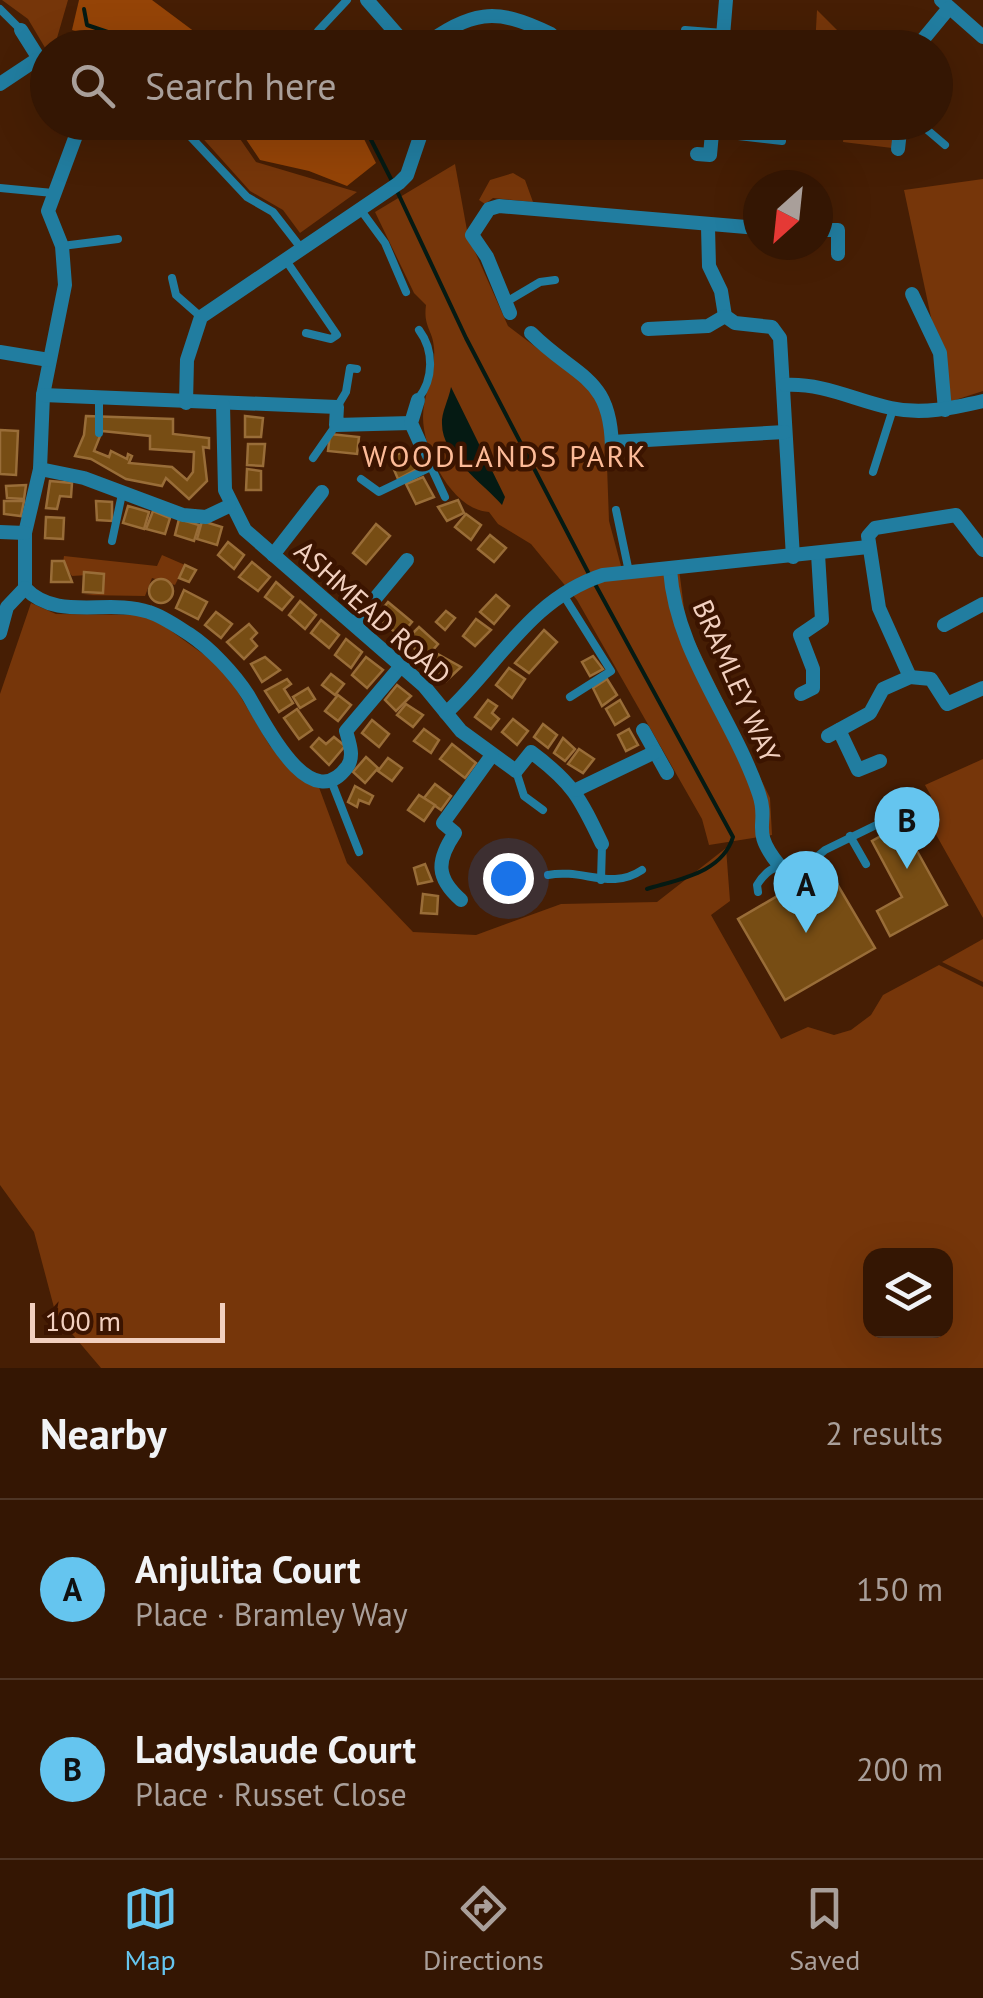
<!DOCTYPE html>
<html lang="en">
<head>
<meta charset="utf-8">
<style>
	:root { --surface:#341603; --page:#3f2312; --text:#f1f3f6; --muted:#a99f9a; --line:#4e3525; --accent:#65c5ef }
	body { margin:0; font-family:"PT Sans",sans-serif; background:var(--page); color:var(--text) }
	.controls { position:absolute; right:30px; bottom:30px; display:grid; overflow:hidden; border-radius:20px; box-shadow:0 10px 40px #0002 }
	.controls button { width:90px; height:90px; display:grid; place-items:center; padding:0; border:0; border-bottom:2px solid var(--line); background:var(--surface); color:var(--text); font:50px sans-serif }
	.compass { position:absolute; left:743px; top:170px; width:90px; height:90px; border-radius:50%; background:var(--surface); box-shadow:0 10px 40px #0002; rotate:207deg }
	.scale { position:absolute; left:30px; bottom:25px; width:195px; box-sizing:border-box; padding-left:10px; border:5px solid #f2d0bf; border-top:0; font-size:28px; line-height:35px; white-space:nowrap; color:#f2d0bf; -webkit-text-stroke:8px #3b1400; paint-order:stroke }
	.you { position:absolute; left:508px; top:878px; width:35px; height:35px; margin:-25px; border:8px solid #fff; border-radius:50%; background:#1a73e8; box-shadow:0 0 0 15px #1a73e833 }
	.badge { display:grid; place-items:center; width:65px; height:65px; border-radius:50%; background:var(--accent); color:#111; font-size:32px; font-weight:700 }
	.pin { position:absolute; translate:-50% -82px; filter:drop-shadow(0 2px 5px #0008) }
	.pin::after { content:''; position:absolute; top:52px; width:35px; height:30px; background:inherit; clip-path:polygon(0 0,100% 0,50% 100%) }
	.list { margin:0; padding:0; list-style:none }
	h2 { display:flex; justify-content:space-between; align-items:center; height:130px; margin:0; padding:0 40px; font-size:42px }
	h2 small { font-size:32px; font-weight:400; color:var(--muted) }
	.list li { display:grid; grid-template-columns:65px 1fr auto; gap:30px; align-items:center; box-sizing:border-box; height:180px; padding:0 40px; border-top:2px solid var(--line) }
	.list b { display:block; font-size:38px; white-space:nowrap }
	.list p { margin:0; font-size:32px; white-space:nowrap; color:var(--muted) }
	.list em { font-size:32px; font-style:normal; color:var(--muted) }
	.icon { flex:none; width:55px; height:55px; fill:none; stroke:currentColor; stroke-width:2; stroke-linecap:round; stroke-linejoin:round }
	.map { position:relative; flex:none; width:983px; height:1368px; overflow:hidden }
	.search { position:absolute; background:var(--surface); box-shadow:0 10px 40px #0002; left:30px; right:30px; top:30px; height:110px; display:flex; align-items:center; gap:25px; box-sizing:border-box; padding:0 35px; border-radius:55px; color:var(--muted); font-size:38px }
	.sheet { height:490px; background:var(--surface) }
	nav { display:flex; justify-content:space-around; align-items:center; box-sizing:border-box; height:140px; border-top:2px solid var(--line); background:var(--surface); font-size:28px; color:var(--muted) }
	nav a { display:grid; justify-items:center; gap:5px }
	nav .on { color:var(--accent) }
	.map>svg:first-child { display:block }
</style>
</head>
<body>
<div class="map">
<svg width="983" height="1368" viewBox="0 0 983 1368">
	<rect width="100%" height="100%" fill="#461e04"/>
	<g fill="#76360a" fill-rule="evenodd">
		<path d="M2 0H68L57 38 117 47 47 51 28 19Z"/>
		<path d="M817 10 847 40 856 42V47H815Z"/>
		<path d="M858 122 893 126 892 148 843 142 845 124Z"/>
		<path d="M189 123H229L256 162 357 192 300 233 283 210 250 191Z"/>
		<path d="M455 164 468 236 508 326 587 386 605 409 609 521 621 566 678 561 686 624 770 798 772 835 709 845 702 819 577 600 531 544 498 524 489 512C452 510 423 451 423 417 423 394 436 373 434 348 433 330 423 327 426 305L414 293 375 212Z"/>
		<path d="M513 173 525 180 533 202 493 198 485 204 479 200 490 180Z"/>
		<path d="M983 179V391L949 402 904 190Z"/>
		<path d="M162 555 185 565 175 585 152 578 145 596 83 595 103 593 104 574 72 576 63 563 64 556 157 566Z"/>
		<path d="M31 603 56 614 149 615 224 669 270 746 317 782 347 863 413 932 476 935 561 904 657 902 726 848 730 901 711 915 781 1039 808 1027 834 1035 851 1030 871 1015 883 995 939 965 983 987V1368H101L56 1315 34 1232 0 1185V694ZM870 1256H946V1330H870Z"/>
		<path d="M983 759V918L925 815 931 796 925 785Z"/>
		<path d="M983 939V982L942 962Z"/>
	</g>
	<g fill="#954407">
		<path d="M79 0H152L215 47H134L72 30Z"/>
		<path d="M235 123H356L376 163 347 186 309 171 260 160Z"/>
	</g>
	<path fill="#051a13" d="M451 387 505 497 502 505C483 483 442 456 442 424 441 413 449 399 451 387Z"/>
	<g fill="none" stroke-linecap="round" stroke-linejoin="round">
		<g stroke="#051a13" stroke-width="4">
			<path d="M84 9 87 25 155 48"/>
			<path d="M362 122 393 183"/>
			<path d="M397 191 466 338 590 576"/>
			<path d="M595 584 733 837C722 873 679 879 647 889"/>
		</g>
	</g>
	<g fill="#774d14" stroke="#996d38" stroke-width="2.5" fill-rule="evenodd">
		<path d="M86 416 173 419V434L209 438V448L203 447 207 481 189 499 166 478 162 486 126 479 91 459 75 456 84 435ZM102 431 150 436V449L194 452 193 472 187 480 172 467 129 463 132 456 128 454 127 459 111 451 109 457 94 451Z"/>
		<path d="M245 416 263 418 261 437H245Z"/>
		<path d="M0 430 18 431 16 475 0 474Z"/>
		<path d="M330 434 359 437 357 454 328 451Z"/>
		<path d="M248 444H265L263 466 247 465Z"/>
		<path d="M409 449 417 469 398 479 389 458Z"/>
		<path d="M247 469 261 471V490H246Z"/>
		<path d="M423 477 434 497 416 504 406 484Z"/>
		<path d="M50 481 72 483 71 497 60 496 57 509 46 508Z"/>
		<path d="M26 485 24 499 7 498 6 486Z"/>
		<path d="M458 500 464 513 447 521 438 507Z"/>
		<path d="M4 501H24L21 516 4 514Z"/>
		<path d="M96 501 112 502V521L97 520Z"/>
		<path d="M128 506 149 512 144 529 123 523Z"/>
		<path d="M153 511 170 518 165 534 146 529Z"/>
		<path d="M466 514 481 525 471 540 455 527Z"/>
		<path d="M46 517 64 518 63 539 45 538Z"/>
		<path d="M179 519 199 525 194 541 175 535Z"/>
		<path d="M202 521 222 527 217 545 197 539Z"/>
		<path d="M376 524 390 536 366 564 353 553Z"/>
		<path d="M490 535 506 548 494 562 478 549Z"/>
		<path d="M228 542 244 555 234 569 218 555Z"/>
		<path d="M52 561H64L72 582H51Z"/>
		<path d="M252 562 270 577 258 591 239 577Z"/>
		<path d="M185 565 196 570 189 582 179 578Z"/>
		<path d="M84 572 104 574 103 593 83 592Z"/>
		<circle cx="161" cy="591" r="12"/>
		<path d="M276 582 293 597 282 610 265 597Z"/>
		<path d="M184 590 207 602 198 619 176 608Z"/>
		<path d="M496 595 509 606 494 624 480 612Z"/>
		<path d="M300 601 316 615 305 629 289 615Z"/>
		<path d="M388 602 412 622 400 636 376 617Z"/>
		<path d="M446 611 455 618 445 630 436 622Z"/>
		<path d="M216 612 232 624 221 638 205 625Z"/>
		<path d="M476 619 491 630 475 646 463 636Z"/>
		<path d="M321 620 339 635 329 648 311 633Z"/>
		<path d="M249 624 257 633 251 639 257 646 244 659 227 642Z"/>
		<path d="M419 627 438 644 426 658 405 641Z"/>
		<path d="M544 630 557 642 529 673 515 663Z"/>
		<path d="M346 639 362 652 351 668 335 655Z"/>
		<path d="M436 653 461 667 446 681 427 663Z"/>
		<path d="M593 656 603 669 590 676 582 662Z"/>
		<path d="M265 657 280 670 262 682 251 664Z"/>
		<path d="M366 657 383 670 367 688 352 675Z"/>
		<path d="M509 668 525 679 512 698 496 685Z"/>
		<path d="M331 674 344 684 335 695 322 685Z"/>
		<path d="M287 679 291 684 284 689 293 703 279 712 265 691Z"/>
		<path d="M607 679 617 695 602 706 593 688Z"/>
		<path d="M397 685 411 696 396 711 385 700Z"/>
		<path d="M308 688 315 699 300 708 293 697Z"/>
		<path d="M338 695 351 705 338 721 325 711Z"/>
		<path d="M488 700 497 706 492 713 499 719 491 729 475 717Z"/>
		<path d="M620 700 629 716 615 725 606 709Z"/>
		<path d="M406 704 423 715 413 727 397 715Z"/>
		<path d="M297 709 312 730 299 739 284 718Z"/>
		<path d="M513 719 528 731 517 745 502 732Z"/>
		<path d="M372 720 389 734 379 747 362 733Z"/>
		<path d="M543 724 557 735 548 748 534 737Z"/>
		<path d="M424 729 439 740 431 753 414 741Z"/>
		<path d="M629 729 638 745 626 751 618 735Z"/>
		<path d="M334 737 345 746 329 765 311 747 319 738 326 744Z"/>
		<path d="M563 738 575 749 565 761 554 753Z"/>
		<path d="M452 744 476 763 465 778 440 759Z"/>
		<path d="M579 749 594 759 583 773 568 764Z"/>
		<path d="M366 757 378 768 365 783 353 772Z"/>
		<path d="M388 758 402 768 392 781 378 771Z"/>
		<path d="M435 784 451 796 441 810 424 798Z"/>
		<path d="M355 786 373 796 369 804 359 800 357 807 348 802Z"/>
		<path d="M419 795 435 805 424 821 408 810Z"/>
		<path d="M902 824 947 905 890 936 877 911 902 897 872 841Z"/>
		<path d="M425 864 432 881 418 884 414 868Z"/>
		<path d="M827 867 875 948 785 1000 738 919Z"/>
		<path d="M423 894 438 896 437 914 421 913Z"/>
	</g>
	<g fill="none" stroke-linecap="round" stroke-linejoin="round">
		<g stroke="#217da0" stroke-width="8">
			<path d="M0 9 21 30"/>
			<path d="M685 30 723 33"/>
			<path d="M318 31 347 0"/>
			<path d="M722 41 761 46"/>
			<path d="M918 122 945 145"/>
			<path d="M187 133 247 197 273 212 301 248"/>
			<path d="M712 133 782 141"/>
			<path d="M0 188 53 193"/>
			<path d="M360 209 385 243 406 292"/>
			<path d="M62 246 118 239"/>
			<path d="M285 259 337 335 331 339 306 333"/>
			<path d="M172 278 176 295 201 317"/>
			<path d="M506 302 540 282 555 280"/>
			<path d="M418 399C434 379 434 350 419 330"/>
			<path d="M337 407 346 392 350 368 357 369"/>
			<path d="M99 433V400"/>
			<path d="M420 443 445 497"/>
			<path d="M313 458 336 425"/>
			<path d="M873 472 893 409"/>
			<path d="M361 479 379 492 431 467"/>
			<path d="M616 510 629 572"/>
			<path d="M112 541 122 494"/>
			<path d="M564 596 611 671 570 697"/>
			<path d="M516 771 524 796 543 810"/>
			<path d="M330 778 359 852"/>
			<path d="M850 836 866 864"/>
			<path d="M548 875C583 868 611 891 642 870"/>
			<path d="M601 880 602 845"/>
			<path d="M758 892 757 885C768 867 780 862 800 871L825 850 911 808"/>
		</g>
		<g stroke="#217da0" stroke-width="14">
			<path d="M367 0 409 48"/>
			<path d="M941 0 983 37"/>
			<path d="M21 30 48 73"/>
			<path d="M420 48C472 11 494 6 551 34L544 48"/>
			<path d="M722 48 726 0"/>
			<path d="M916 48 949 8"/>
			<path d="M0 84 36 60"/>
			<path d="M81 122 48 211 62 246 65 285 43 395 40 469 25 533V588C57 622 108 598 149 612 162 616 178 627 189 634 210 648 234 673 248 695 261 716 309 819 347 767 355 757 349 742 346 731L401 666"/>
			<path d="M898 149 901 122"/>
			<path d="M697 154 710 155 713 122"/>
			<path d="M708 227 709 266 721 291 725 316 735 323 772 327 780 338 793 557"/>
			<path d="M818 230H838V254"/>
			<path d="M912 294 940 353 945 410"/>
			<path d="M510 313 487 257 472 235 489 209 499 206 758 228"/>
			<path d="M648 329 708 326 725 316"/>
			<path d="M531 333C578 380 613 375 612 455"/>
			<path d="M0 352 49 360"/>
			<path d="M785 385C824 383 854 400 891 408 922 415 953 408 983 401"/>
			<path d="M43 395 337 407 336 425 411 423"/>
			<path d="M418 400 411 423 420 443"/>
			<path d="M186 403 187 360 201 317 399 183 407 175 425 122"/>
			<path d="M223 405 225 490 245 530 424 686 461 731 516 771 531 752C573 783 580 798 602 844"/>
			<path d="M612 442 785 432"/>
			<path d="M40 469 84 478 183 515 206 517 229 506"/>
			<path d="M0 532 25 533"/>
			<path d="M273 555 322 492"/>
			<path d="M670 570C676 653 733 717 759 794 770 826 749 828 779 865"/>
			<path d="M354 624 407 560"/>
			<path d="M944 625 983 604"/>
			<path d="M0 633 7 607 25 588"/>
			<path d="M910 677 879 608 868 536 875 528 956 515 983 550"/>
			<path d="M801 694 813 688V669L800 635 822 620 818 554"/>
			<path d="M446 713C499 664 530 599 603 575L868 547"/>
			<path d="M643 730 667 773"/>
			<path d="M839 730 858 770 880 761"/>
			<path d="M828 736 870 713 883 689 910 677 931 679 947 704 983 688"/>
			<path d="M576 790 655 752"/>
			<path d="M461 900C436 878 436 861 455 833L443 823 492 755"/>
		</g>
	</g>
	<g text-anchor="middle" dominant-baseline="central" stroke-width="9" stroke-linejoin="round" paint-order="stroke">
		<g font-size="28" fill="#f2d0bf" stroke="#3b1400">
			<text transform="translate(373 612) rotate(42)">ASHMEAD ROAD</text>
			<text transform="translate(737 681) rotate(66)">BRAMLEY WAY</text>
		</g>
		<g font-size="30" letter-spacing="2.5" fill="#fdbb98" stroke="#3b1400">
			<text x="505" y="455">WOODLANDS PARK</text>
		</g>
	</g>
</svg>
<div class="controls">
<button><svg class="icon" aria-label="layers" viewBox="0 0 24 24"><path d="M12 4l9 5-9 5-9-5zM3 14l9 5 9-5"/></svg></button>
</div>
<svg class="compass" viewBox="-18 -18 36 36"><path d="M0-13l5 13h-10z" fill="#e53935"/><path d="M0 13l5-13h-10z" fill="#a99f9a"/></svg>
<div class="scale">100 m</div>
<div class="you"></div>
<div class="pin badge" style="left:806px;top:933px">A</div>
<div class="pin badge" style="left:907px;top:869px">B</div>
<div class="search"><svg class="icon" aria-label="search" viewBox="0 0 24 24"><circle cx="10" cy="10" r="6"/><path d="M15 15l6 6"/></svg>Search here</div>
</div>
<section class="sheet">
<h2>Nearby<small>2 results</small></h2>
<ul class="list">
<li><span class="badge">A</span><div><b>Anjulita Court</b><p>Place · Bramley Way</p></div><em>150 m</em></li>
<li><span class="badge">B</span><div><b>Ladyslaude Court</b><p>Place · Russet Close</p></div><em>200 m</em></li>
</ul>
</section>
<nav>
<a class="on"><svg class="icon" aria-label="map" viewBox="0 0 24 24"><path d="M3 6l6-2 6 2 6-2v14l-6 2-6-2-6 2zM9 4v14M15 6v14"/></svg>Map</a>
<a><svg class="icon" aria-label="directions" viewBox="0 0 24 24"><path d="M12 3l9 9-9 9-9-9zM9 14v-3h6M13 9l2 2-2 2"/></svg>Directions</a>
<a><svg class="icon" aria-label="saved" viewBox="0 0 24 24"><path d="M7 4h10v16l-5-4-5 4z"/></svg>Saved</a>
</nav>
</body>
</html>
